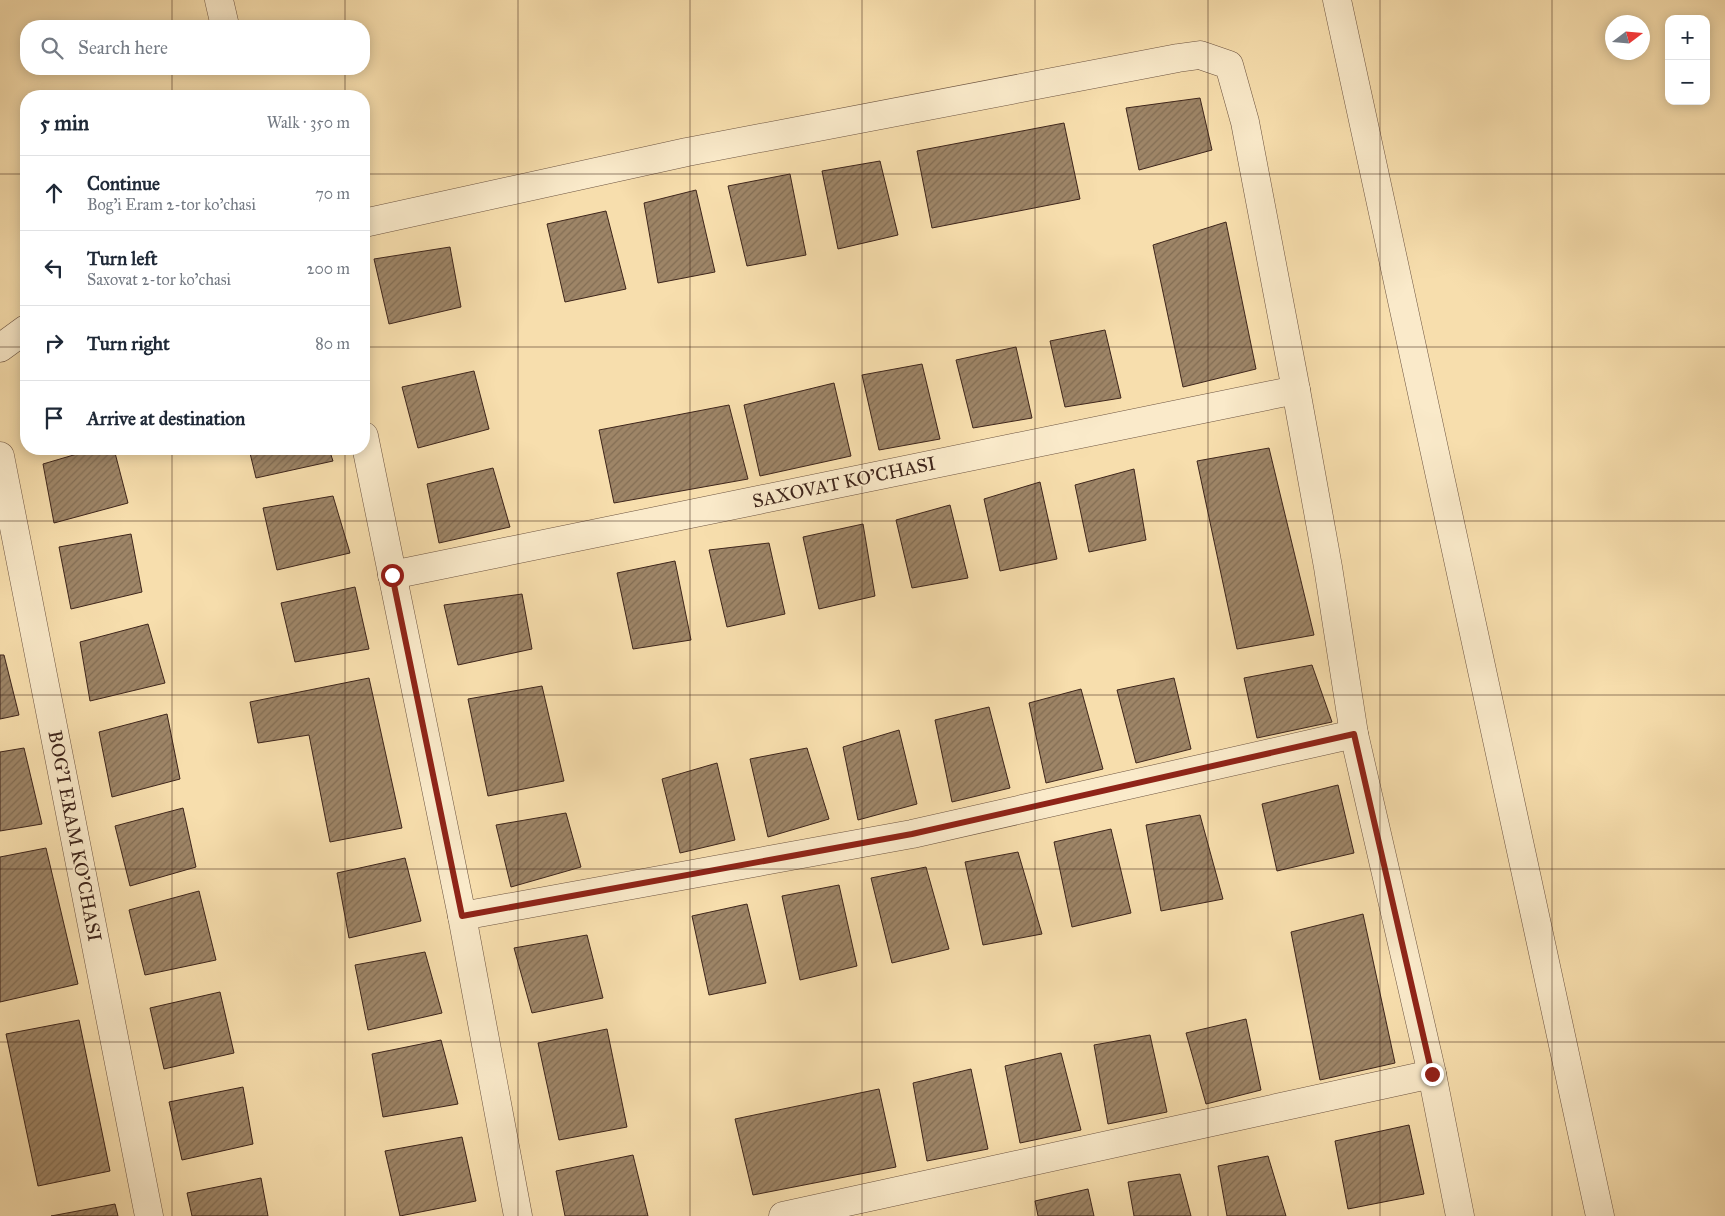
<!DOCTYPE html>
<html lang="en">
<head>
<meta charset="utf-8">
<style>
	:root { --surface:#fff; --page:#f6f6f7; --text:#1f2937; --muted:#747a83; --line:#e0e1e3 }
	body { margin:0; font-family:"IM FELL Great Primer",serif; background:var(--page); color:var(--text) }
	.controls { position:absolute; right:15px; top:15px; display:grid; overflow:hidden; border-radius:10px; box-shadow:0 2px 12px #0003 }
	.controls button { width:45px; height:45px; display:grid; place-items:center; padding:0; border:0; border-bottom:1px solid var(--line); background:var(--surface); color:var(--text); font:25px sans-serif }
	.compass { position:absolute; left:1605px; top:15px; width:45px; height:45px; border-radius:50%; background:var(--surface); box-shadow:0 2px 12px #0003; rotate:74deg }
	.stop { position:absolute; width:15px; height:15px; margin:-11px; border:4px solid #8f2418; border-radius:50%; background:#fff }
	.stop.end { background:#8f2418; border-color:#fff; box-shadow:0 1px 5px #0008 }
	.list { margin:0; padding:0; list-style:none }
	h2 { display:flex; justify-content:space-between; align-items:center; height:65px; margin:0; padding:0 20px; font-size:21px }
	h2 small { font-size:16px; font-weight:400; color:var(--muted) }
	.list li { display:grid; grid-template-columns:32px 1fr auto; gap:15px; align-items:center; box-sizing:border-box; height:75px; padding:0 20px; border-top:1px solid var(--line) }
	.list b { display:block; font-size:19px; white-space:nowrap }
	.list p { margin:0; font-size:16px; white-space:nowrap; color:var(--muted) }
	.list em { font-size:16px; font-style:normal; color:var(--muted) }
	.icon { flex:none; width:28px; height:28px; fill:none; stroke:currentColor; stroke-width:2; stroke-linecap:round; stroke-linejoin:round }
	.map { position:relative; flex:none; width:1725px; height:1216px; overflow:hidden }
	.search { position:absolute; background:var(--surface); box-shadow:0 2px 12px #0003; left:20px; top:20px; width:350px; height:55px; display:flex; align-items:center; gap:12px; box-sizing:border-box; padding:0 18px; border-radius:20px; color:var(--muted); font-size:19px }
	.panel { position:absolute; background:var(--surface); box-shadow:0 2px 12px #0003; left:20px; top:90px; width:350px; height:365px; border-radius:20px }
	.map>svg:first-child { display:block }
</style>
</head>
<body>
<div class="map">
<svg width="1725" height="1216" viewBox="0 0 1725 1216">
	<defs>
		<pattern id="building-hatch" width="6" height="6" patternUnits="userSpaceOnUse" patternTransform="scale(1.25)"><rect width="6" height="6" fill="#9e8567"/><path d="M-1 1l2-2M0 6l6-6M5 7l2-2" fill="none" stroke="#826d54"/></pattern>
	</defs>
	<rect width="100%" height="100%" fill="#f7dead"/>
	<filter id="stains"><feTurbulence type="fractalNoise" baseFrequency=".004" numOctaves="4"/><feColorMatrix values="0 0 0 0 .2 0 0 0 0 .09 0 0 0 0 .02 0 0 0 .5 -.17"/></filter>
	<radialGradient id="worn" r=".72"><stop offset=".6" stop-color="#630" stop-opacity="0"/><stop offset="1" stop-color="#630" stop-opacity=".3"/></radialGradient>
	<g fill="url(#building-hatch)" stroke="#3e251b">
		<path d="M1200 98 1212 150 1139 170 1126 108Z"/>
		<path d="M1064 123 1080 199 932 228 917 151Z"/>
		<path d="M880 161 898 235 838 249 822 171Z"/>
		<path d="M790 174 806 255 747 266 728 186Z"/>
		<path d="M696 190 715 272 658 283 644 203Z"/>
		<path d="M606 211 626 289 565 302 547 224Z"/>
		<path d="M1226 222 1256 369 1183 387 1153 245Z"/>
		<path d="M450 247 461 307 389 324 374 259Z"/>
		<path d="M1105 330 1121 398 1065 407 1050 341Z"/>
		<path d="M1016 347 1032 418 973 428 956 360Z"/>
		<path d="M922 364 940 439 879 450 862 375Z"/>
		<path d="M474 371 489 429 418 448 402 387Z"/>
		<path d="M834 383 851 456 760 476 744 405Z"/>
		<path d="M729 405 748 479 614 503 599 430Z"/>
		<path d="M1269 448 1314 635 1237 649 1197 461Z"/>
		<path d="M94 449H114L128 503 54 523 43 464Z"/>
		<path d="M249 449H329L333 461 256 478Z"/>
		<path d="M493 468 510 527 439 543 427 484Z"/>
		<path d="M1134 469 1146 540 1089 552 1075 485Z"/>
		<path d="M1040 482 1057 559 1000 571 984 499Z"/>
		<path d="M333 496 350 553 277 570 263 508Z"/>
		<path d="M950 505 968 578 912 588 896 520Z"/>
		<path d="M863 524 875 596 819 609 803 537Z"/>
		<path d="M131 534 142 592 71 609 59 547Z"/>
		<path d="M769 543 785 614 727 627 709 550Z"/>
		<path d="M675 561 691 640 633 649 617 573Z"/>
		<path d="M355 587 369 649 295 662 281 603Z"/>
		<path d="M522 594 532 649 458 665 444 605Z"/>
		<path d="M148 624 165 683 90 701 80 642Z"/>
		<path d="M0 655H4L19 715 0 719Z"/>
		<path d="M1312 665 1332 722 1257 738 1244 678Z"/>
		<path d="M369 678 402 828 330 842 309 735 258 743 250 702Z"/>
		<path d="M1174 678 1191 749 1136 763 1117 690Z"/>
		<path d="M542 686 564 781 488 796 468 699Z"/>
		<path d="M1081 689 1103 769 1046 783 1029 703Z"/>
		<path d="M989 707 1010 788 952 802 935 720Z"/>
		<path d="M167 714 180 779 112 797 99 732Z"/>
		<path d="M899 730 917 804 858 820 843 747Z"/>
		<path d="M24 748 42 824 0 831V752Z"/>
		<path d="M807 748 829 819 768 837 750 759Z"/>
		<path d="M717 763 735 840 680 853 662 779Z"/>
		<path d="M1338 785 1354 853 1277 871 1262 804Z"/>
		<path d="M183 808 196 867 130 886 115 826Z"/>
		<path d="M566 813 581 867 511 887 496 825Z"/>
		<path d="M1200 815 1223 899 1161 911 1146 825Z"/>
		<path d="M1111 829 1131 913 1072 927 1054 842Z"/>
		<path d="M46 848 78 984 0 1002V857Z"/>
		<path d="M1018 852 1042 934 983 945 965 862Z"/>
		<path d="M405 858 421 921 349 938 337 873Z"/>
		<path d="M926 867 949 949 892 963 871 878Z"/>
		<path d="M839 885 857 966 800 980 782 896Z"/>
		<path d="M199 891 216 960 145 975 129 910Z"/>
		<path d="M747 904 766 983 709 995 692 916Z"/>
		<path d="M1363 914 1395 1063 1320 1080 1291 932Z"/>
		<path d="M587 935 603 998 532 1013 514 948Z"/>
		<path d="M425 952 442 1013 368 1030 355 965Z"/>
		<path d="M220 992 234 1053 164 1069 150 1008Z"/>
		<path d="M1246 1019 1261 1090 1206 1104 1186 1033Z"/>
		<path d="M79 1020 110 1171 38 1186 6 1034Z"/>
		<path d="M607 1029 627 1127 559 1140 538 1043Z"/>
		<path d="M1150 1035 1167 1112 1108 1124 1094 1045Z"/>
		<path d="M441 1040 458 1104 383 1117 372 1054Z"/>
		<path d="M1061 1053 1081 1130 1020 1143 1005 1066Z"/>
		<path d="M971 1069 988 1149 927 1161 913 1083Z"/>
		<path d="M243 1087 253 1144 182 1160 169 1102Z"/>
		<path d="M879 1089 896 1167 753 1195 735 1119Z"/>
		<path d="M1409 1125 1424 1194 1348 1209 1335 1141Z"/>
		<path d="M462 1137 476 1201 400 1216 385 1151Z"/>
		<path d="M633 1155 648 1216H565L556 1171Z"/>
		<path d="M1268 1156 1286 1216H1227L1218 1166Z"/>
		<path d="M1180 1174 1191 1216H1134L1128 1182Z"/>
		<path d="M261 1178 268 1216H192L187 1193Z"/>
		<path d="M1088 1189 1094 1216H1038L1035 1201Z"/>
		<path d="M115 1204 118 1216H51Z"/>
	</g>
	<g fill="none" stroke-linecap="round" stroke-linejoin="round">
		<defs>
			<g id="street">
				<path d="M219 0 225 26"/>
				<path d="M1337 0 1600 1216"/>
				<path d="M364 223 687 152 1178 58 1200 55 1229 65 1245 122 1296 390 1328 567 1354 734 1432 1074 1460 1216"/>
				<path d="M0 348 26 329"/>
				<path d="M364 436 462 916 518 1216"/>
				<path d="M0 456 149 1216"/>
				<path d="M392 575 1296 390"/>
				<path d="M462 916 912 834 1354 734"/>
				<path d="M783 1216 1432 1074"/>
			</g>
		</defs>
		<use href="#street" stroke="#6c5340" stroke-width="29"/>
		<use href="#street" stroke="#faeaca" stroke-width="28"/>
	</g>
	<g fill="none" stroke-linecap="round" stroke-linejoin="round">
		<path stroke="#8f2418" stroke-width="6" d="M392 575 462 916 912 834 1354 734 1432 1074"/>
	</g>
	<path fill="none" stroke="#3e251b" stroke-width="1" stroke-opacity="0.55" d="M172 0V26M345 0V26M518 0V1216M690 0V1216M862 0V1216M1035 0V1216M1208 0V1216M1380 0V1216M1552 0V1216M172 69V96M345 69V96M0 174H26M364 174H1725M0 347H26M364 347H1725M172 449V1216M345 449V1216M0 521H1725M0 695H1725M0 869H1725M0 1042H1725"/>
	<g text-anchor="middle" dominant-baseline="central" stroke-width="4" stroke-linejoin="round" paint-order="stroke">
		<g font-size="19" fill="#3e251b" stroke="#faeaca">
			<text transform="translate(844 482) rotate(-12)">SAXOVAT KO'CHASI</text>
			<text transform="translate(75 836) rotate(79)">BOG'I ERAM KO'CHASI</text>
		</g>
	</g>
	<rect width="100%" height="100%" filter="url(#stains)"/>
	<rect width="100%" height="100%" fill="url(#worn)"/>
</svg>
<div class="controls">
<button>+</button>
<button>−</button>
</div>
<svg class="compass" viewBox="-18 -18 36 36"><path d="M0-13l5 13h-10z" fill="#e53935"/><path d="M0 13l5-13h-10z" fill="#747a83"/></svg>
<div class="stop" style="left:392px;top:575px"></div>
<div class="stop end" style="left:1432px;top:1074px"></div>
<div class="search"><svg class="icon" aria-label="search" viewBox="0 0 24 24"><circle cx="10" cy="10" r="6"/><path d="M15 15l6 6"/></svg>Search here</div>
<section class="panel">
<h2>5 min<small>Walk · 350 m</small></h2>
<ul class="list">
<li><svg class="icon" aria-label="ahead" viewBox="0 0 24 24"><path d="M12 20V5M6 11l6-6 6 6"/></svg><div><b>Continue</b><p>Bog'i Eram 2-tor ko'chasi</p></div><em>70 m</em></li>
<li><svg class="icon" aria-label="left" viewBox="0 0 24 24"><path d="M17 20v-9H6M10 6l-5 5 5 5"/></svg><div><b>Turn left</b><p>Saxovat 2-tor ko'chasi</p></div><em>200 m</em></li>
<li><svg class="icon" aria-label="right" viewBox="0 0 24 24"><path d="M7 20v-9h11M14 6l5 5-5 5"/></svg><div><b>Turn right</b></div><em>80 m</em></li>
<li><svg class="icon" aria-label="arrive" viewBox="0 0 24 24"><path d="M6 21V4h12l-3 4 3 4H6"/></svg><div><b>Arrive at destination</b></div></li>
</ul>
</section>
</div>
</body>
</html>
